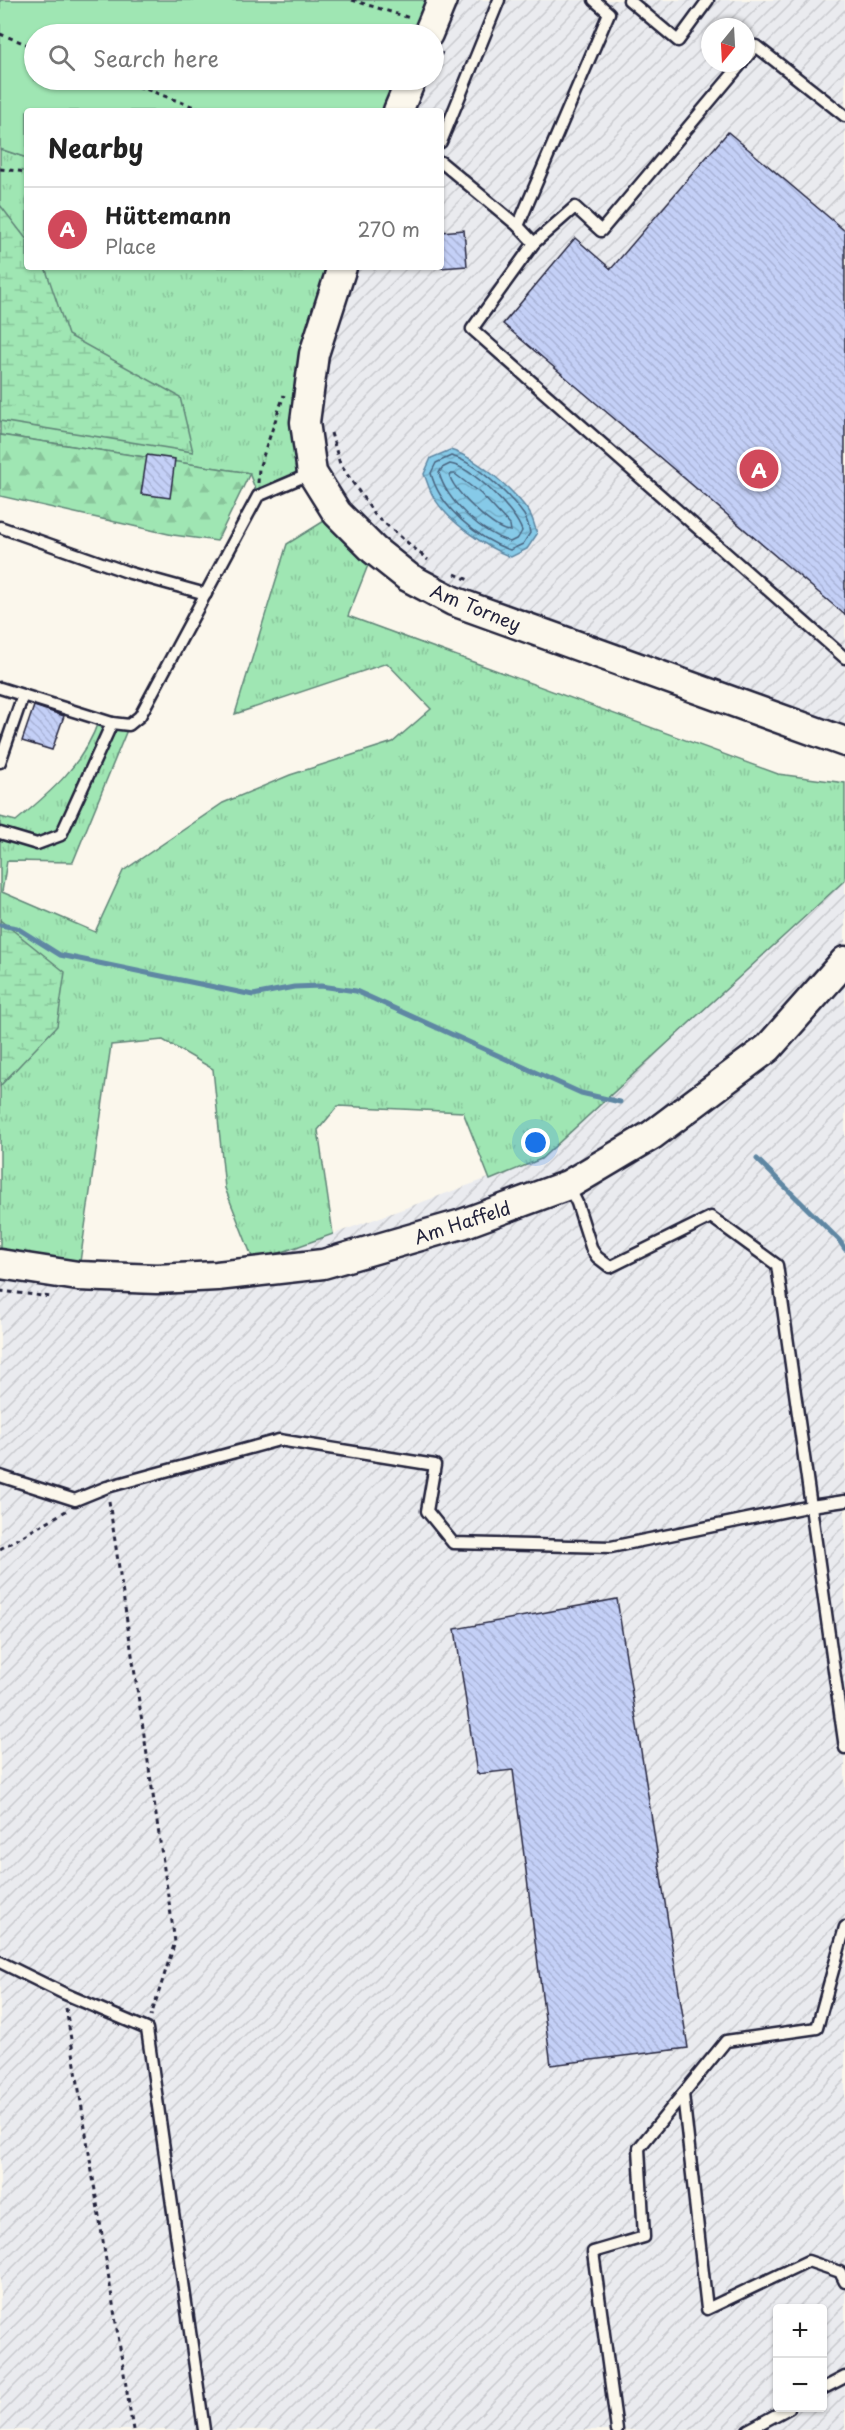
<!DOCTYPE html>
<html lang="en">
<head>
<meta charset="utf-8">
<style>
	:root { --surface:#fff; --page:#f6f6f6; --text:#222; --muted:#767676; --line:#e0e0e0; --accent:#d1495b }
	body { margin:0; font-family:"Playpen Sans",sans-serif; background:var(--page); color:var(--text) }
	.controls { position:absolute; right:18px; bottom:18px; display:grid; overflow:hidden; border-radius:6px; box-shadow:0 2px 4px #0004 }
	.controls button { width:54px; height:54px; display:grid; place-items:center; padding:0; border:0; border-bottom:2px solid var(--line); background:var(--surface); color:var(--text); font:30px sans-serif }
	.compass { position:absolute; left:701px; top:18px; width:54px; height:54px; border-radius:50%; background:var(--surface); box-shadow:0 2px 4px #0004; rotate:198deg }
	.you { position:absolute; left:536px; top:1143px; width:21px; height:21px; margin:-15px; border:4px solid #fff; border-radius:50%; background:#1a73e8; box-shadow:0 0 0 9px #1a73e833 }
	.badge { display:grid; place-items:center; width:39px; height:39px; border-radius:50%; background:var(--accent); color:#fff; font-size:20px; font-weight:700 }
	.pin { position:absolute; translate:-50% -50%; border:3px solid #fff; box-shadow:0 2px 6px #0006 }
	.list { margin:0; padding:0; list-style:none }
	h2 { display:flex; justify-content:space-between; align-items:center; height:78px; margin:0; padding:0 24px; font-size:26px }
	h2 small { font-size:20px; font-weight:400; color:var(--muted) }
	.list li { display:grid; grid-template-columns:39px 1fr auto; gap:18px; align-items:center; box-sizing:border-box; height:84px; padding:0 24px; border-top:2px solid var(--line) }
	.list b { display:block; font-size:22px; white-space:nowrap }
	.list p { margin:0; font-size:20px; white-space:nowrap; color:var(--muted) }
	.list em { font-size:20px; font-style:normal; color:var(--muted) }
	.icon { flex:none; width:33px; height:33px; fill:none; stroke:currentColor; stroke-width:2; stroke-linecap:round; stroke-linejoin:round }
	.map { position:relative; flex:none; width:845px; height:2430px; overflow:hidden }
	.search { position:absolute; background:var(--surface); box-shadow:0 2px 4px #0004; left:24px; top:24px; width:420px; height:66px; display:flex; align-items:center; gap:15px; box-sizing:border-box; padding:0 21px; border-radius:33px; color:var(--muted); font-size:22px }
	.panel { position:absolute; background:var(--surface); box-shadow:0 2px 4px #0004; left:24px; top:108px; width:420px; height:162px; border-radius:6px }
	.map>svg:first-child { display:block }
</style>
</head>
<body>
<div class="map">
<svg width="845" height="2430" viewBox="0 0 845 2430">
	<defs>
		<pattern id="industrial-furrows" width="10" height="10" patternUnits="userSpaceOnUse" patternTransform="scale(1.5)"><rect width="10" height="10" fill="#eaebef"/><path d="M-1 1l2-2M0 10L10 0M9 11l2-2" fill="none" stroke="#c8c9ce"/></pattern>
		<pattern id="grass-tufts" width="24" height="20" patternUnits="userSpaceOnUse" patternTransform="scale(1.5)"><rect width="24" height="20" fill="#9fe6b3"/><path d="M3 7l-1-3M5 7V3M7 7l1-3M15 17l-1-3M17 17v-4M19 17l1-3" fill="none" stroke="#89c59b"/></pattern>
		<pattern id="forest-firs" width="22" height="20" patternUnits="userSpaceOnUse" patternTransform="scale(1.5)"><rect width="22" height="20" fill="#9fe6b3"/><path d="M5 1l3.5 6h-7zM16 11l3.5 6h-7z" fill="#89c59b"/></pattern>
		<pattern id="wetland-marsh" width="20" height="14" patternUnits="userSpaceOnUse" patternTransform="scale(1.5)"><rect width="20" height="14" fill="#9fe6b3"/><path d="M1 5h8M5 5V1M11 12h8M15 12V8" fill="none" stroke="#89c59b"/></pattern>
		<pattern id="water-waves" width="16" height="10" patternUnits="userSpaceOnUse" patternTransform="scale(1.5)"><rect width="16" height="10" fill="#86cae8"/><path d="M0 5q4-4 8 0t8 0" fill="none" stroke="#73adc8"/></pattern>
		<pattern id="building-back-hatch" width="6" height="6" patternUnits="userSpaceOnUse" patternTransform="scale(1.5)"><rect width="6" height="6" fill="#c4d0f7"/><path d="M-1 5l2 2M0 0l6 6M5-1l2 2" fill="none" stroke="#a8b2d5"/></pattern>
	</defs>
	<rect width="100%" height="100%" fill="#fbf7ec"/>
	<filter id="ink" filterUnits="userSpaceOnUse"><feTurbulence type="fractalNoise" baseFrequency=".0167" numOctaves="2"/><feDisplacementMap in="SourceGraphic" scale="12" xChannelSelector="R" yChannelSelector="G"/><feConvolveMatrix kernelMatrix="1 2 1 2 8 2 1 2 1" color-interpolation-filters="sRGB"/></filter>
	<g filter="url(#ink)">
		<g fill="url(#industrial-furrows)" fill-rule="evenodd">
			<path d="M437 0H845V742L453 601 337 513 305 422 341 267H441V111H393L405 80H434V34ZM710 27H746V63H710Z"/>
			<path d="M845 880V2430H0V1264L217 1276 541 1159ZM778 2308H822V2408H778Z"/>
		</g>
		<g fill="url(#grass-tufts)" stroke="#608477" stroke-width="1.5">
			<path d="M0 149 27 158V267H341L314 354 312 473 258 496 249 473 0 435Z"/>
			<path d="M337 513 374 550 348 616 778 774 845 783V880L541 1159 490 1180 463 1112 338 1106 318 1130 333 1234 254 1262 225 1188 213 1069 163 1040 111 1045 78 1276 0 1264V817L16 821C51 792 85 763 99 719L129 725 73 862 7 861 2 892 95 932 123 871 223 803 290 775 393 742 431 709 387 663 235 714 287 544Z"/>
		</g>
		<path fill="url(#forest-firs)" stroke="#608477" stroke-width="1.5" d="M0 435 250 473 217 541 173 535 0 496Z"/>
		<g fill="url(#wetland-marsh)" stroke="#608477" stroke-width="1.5">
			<path d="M0 205 27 240V267H45L68 335 180 397 193 452 0 421Z"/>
			<path d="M0 920 65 972 57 1026 0 1086Z"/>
		</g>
		<path fill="#9fe6b3" stroke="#608477" stroke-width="1.5" d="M0 0H437L423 34H34V80H405L393 111H27V158L0 149Z"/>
		<path fill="url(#water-waves)" stroke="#5e87a3" stroke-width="1.5" d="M450 450C476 457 513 489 529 512 533 518 535 527 537 534L527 549 511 557C485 547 447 521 433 496 429 489 427 481 424 474L431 458Z"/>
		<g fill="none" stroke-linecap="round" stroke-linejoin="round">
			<g stroke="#4a6580" stroke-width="1.5">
				<path d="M451 456C475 462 509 494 524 515 527 520 529 527 530 533L523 544 510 550C478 539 439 507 431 473L436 463Z"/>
				<path d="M450 464C472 467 516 511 522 531L518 538 510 542C482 533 447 502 439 473L442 468Z"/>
				<path d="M451 474H455L481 494 510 525 511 531C495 532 456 493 450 477Z"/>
			</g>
			<g stroke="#5e87a3" stroke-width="5">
				<path d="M0 925 17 928 60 955 253 995 294 987 321 986 356 991 581 1093 620 1102"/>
				<path d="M757 1159 839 1240 845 1249"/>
			</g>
		</g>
		<g fill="url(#building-back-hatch)" stroke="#22223b" stroke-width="1.5">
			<path d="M728 132 845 231V615L503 324 575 238 611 269Z"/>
			<path d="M464 230 467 266 441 268V232Z"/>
			<path d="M147 455 175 459 170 498 141 494Z"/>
			<path d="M34 706 64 716 52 750 22 741Z"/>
			<path d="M617 1599 688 2048 551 2065 513 1770 477 1774 455 1629Z"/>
		</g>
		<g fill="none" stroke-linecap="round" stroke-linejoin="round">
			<defs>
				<g id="lane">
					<path d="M629 0 678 41 708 0"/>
					<path d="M746 58 756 46 845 116"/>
					<path d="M742 63 601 231 575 207 534 243 472 329 845 658"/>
					<path d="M441 142 499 0"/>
					<path d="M441 162 518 226 609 13 594 0"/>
					<path d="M518 226 534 243"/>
					<path d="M0 527 130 573 206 594"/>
					<path d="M0 688 112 723"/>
					<path d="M0 762 23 695"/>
					<path d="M0 833 37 844 61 835 112 723 129 725 140 716 258 496 312 473"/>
					<path d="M568 1185 577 1203 592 1250 597 1257 610 1267 711 1217 777 1265 845 1748"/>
					<path d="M0 1476 75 1500 107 1487 279 1440 435 1465 427 1511 453 1543 611 1547 811 1506 845 1501"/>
					<path d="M0 1962 63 1993 147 2029 204 2430"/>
					<path d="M683 2094 707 2309 808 2261 840 2272 845 2282"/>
					<path d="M822 2389 845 2377"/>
					<path d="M617 2430 593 2252 644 2237 639 2148 726 2041 817 2028 845 1927"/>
					<path d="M748 2430 789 2408"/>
				</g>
				<g id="secondary">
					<path d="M428 34 442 0"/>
					<path d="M398 111 411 80"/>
					<path d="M342 267 314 354 305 422 312 473 337 513 374 550 408 577 453 601 845 742"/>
					<path d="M0 1264 78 1276 157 1279 217 1276 323 1264 462 1224 568 1185 652 1135 768 1048 845 961"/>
				</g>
			</defs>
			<use href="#lane" stroke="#22223b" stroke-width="15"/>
			<use href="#secondary" stroke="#22223b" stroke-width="33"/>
			<g stroke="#22223b" stroke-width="3" stroke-dasharray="4.5 4.5" stroke-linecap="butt">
				<path d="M352 0 410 18"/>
				<path d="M0 34 34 47"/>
				<path d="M434 72 442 52"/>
				<path d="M121 80 205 111"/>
				<path d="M0 169 27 172"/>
				<path d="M331 433 340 464 375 515 428 560"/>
				<path d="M258 483 259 468 284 395"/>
				<path d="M455 574 471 581"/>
				<path d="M0 1291 52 1297"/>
				<path d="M109 1501 175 1942 151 2016"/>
				<path d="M0 1549 66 1511"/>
				<path d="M66 2008 133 2430"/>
			</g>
			<use href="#lane" stroke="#fbf7ec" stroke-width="10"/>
			<use href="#secondary" stroke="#fbf7ec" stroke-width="28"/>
		</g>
	</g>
	<g text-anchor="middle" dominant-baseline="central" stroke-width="5" stroke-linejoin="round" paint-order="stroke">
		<g font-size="18" fill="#22223b" stroke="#fbf7ec">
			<text transform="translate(476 607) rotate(22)">Am Torney</text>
			<text transform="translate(462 1222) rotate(-18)">Am Haffeld</text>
		</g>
	</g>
</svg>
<div class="controls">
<button>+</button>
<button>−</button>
</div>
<svg class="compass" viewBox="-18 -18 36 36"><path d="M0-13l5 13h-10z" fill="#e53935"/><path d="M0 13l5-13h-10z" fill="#767676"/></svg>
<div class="you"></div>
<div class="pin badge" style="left:759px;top:469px">A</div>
<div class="search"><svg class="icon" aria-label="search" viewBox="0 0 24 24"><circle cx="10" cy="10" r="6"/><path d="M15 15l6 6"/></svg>Search here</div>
<section class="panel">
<h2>Nearby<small></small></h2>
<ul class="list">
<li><span class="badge">A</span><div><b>Hüttemann</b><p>Place</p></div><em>270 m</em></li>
</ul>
</section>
</div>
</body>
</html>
